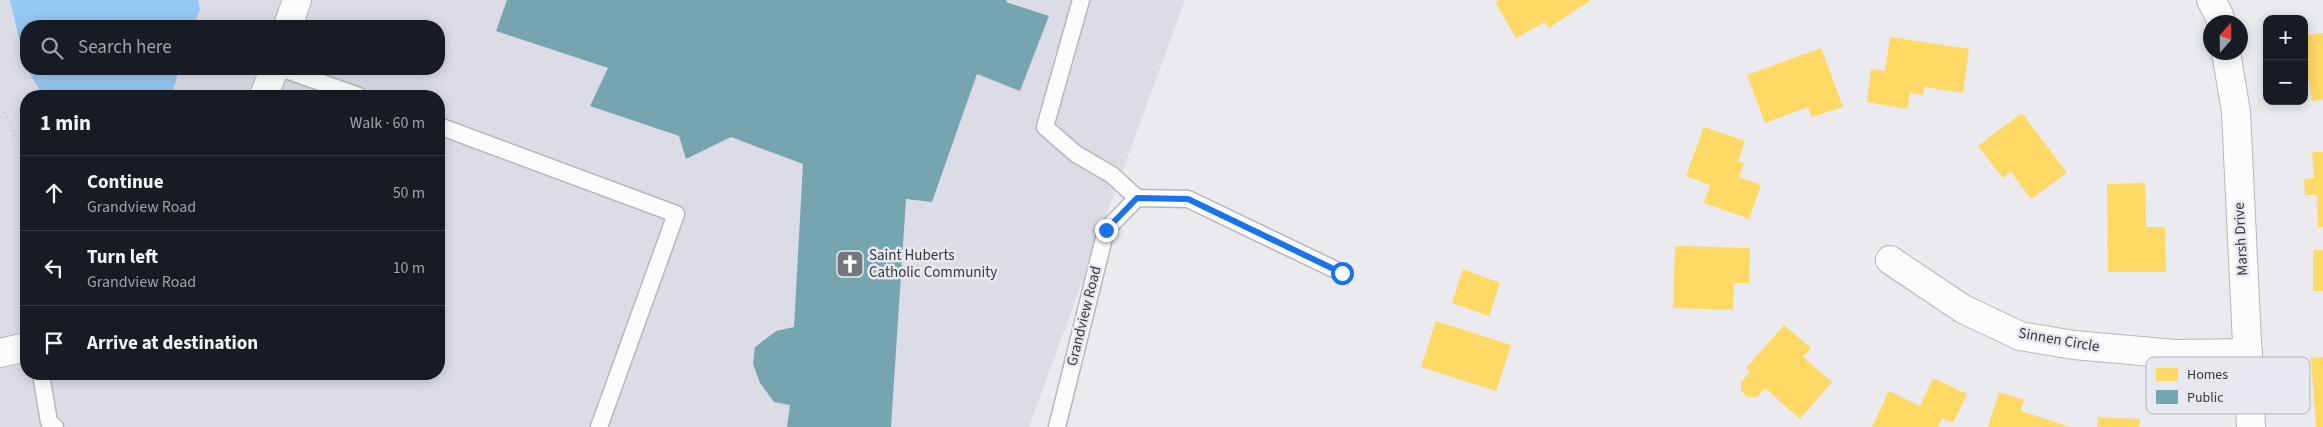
<!DOCTYPE html>
<html lang="en">
<head>
<meta charset="utf-8">
<style>
	:root { --surface:#171b24; --page:#242831; --text:#f1f3f6; --muted:#9ea1a6; --line:#363941 }
	body { margin:0; font-family:"Source Sans 3",sans-serif; background:var(--page); color:var(--text) }
	.controls { position:absolute; right:15px; top:15px; display:grid; overflow:hidden; border-radius:10px; box-shadow:0 2px 12px #0003 }
	.controls button { width:45px; height:45px; display:grid; place-items:center; padding:0; border:0; border-bottom:1px solid var(--line); background:var(--surface); color:var(--text); font:25px sans-serif }
	.compass { position:absolute; left:2203px; top:15px; width:45px; height:45px; border-radius:50%; background:var(--surface); box-shadow:0 2px 12px #0003; rotate:20deg }
	.stop { position:absolute; width:15px; height:15px; margin:-11px; border:4px solid #1a73e8; border-radius:50%; background:#fff }
	.stop.end { background:#1a73e8; border-color:#fff; box-shadow:0 1px 5px #0008 }
	.list { margin:0; padding:0; list-style:none }
	h2 { display:flex; justify-content:space-between; align-items:center; height:65px; margin:0; padding:0 20px; font-size:21px }
	h2 small { font-size:16px; font-weight:400; color:var(--muted) }
	.list li { display:grid; grid-template-columns:32px 1fr auto; gap:15px; align-items:center; box-sizing:border-box; height:75px; padding:0 20px; border-top:1px solid var(--line) }
	.list b { display:block; font-size:19px; white-space:nowrap }
	.list p { margin:0; font-size:16px; white-space:nowrap; color:var(--muted) }
	.list em { font-size:16px; font-style:normal; color:var(--muted) }
	.icon { flex:none; width:28px; height:28px; fill:none; stroke:currentColor; stroke-width:2; stroke-linecap:round; stroke-linejoin:round }
	.map { position:relative; flex:none; width:2323px; height:427px; overflow:hidden }
	.search { position:absolute; background:var(--surface); box-shadow:0 2px 12px #0003; left:20px; top:20px; width:425px; height:55px; display:flex; align-items:center; gap:12px; box-sizing:border-box; padding:0 18px; border-radius:20px; color:var(--muted); font-size:19px }
	.panel { position:absolute; background:var(--surface); box-shadow:0 2px 12px #0003; left:20px; top:90px; width:425px; height:290px; border-radius:20px }
	.map>svg:first-child { display:block }
</style>
</head>
<body>
<div class="map">
<svg width="2323" height="427" viewBox="0 0 2323 427">
	<rect width="100%" height="100%" fill="#eaeaef"/>
	<path fill="#dcdce7" fill-rule="evenodd" d="M0 0H1185L1029 427H0ZM26 26H439V69H26ZM26 96H439V374H26Z"/>
	<g fill="#95c8f2">
		<path d="M10 0H198L200 10 193 26H26V68Z"/>
		<path d="M27 69H179L172 96H43Z"/>
	</g>
	<g fill="#ffd966">
		<path d="M1499 0H1591L1549 28 1545 22 1516 38 1495 2Z"/>
		<path d="M2323 33V100L2312 101 2309 81 2304 82V35Z"/>
		<path d="M1890 37 1969 49 1963 93 1924 87 1923 95 1910 93 1907 109 1867 102 1871 69 1885 71Z"/>
		<path d="M1821 48 1843 107 1812 117 1808 107 1765 123 1747 75Z"/>
		<path d="M2022 113 2067 173 2031 199 2011 172 2003 178 1978 146Z"/>
		<path d="M1704 127 1745 141 1738 161 1744 163 1739 177 1761 185 1749 219 1704 203 1710 185 1686 176Z"/>
		<path d="M2312 152H2323V227H2318L2317 195H2305L2304 179 2314 178Z"/>
		<path d="M2145 183 2146 227H2165L2166 272H2108L2107 184Z"/>
		<path d="M1675 246 1750 248 1749 283H1734L1733 310 1673 308Z"/>
		<rect x="2313" y="250" width="10" height="41"/>
		<path d="M1463 269 1500 283 1489 316 1452 303Z"/>
		<path d="M1436 321 1511 345 1496 391 1421 367Z"/>
		<path d="M1784 325 1811 348 1803 357 1832 382 1800 419 1765 388 1757 397H1748L1741 391V382L1750 372 1746 368Z"/>
		<path d="M2323 357V427H2316L2311 358Z"/>
		<path d="M1933 378 1967 394 1953 423 1942 418 1938 427H1872L1889 391 1920 406Z"/>
		<path d="M1999 392 2024 400 2021 411 2070 427H1988Z"/>
		<path d="M2098 417 2140 419 2139 427H2097Z"/>
	</g>
	<path fill="#76a5af" d="M507 0H1007L1006 2 1049 16 1020 91 977 74 932 202 906 199 891 427H787L790 405 774 402 760 383 753 364 755 347 776 331 794 327 803 164 731 137 686 159 679 136 590 106 608 68 496 31Z"/>
	<g fill="none" stroke-linecap="round" stroke-linejoin="round">
		<defs>
			<g id="lane">
				<path d="M1081 0 1045 127 1076 154 1112 175 1137 198"/>
				<path d="M283 69 359 96"/>
				<path d="M439 126 676 214 599 427"/>
				<path d="M41 374 49 422 55 427"/>
				<path d="M1057 427 1106 230 1137 198 1188 199 1342 273"/>
			</g>
			<g id="street">
				<path d="M2211 0 2219 15 2221 22"/>
				<path d="M288 26 297 0"/>
				<path d="M2226 52 2236 112 2251 427"/>
				<path d="M264 96 274 69"/>
				<path d="M1890 260 1963 309 2020 336 2074 345 2175 354 2248 353"/>
				<path d="M0 353 26 347"/>
			</g>
		</defs>
		<use href="#lane" stroke="#b7b7ba" stroke-width="19"/>
		<use href="#street" stroke="#b7b7ba" stroke-width="30"/>
		<path stroke="#c8c9cb" stroke-width="3" stroke-dasharray="1 4" stroke-linecap="butt" d="M0 103 19 145 26 153"/>
		<use href="#lane" stroke="#fcfcfd" stroke-width="16"/>
		<use href="#street" stroke="#fcfcfd" stroke-width="28"/>
	</g>
	<g fill="none" stroke-linecap="round" stroke-linejoin="round">
		<path stroke="#1a73e8" stroke-width="6" d="M1106 230 1137 198 1188 199 1342 273"/>
	</g>
	<defs>
		<symbol id="church-square" viewBox="-11 -11 22 22"><rect x="-9" y="-9" width="18" height="18" rx="4" fill="#76777b" stroke="#e8e8f1"/><path d="M-1.2-6h2.4v3.5h3.3v2.4h-3.3V6h-2.4V-.1h-3.3v-2.4h3.3Z" fill="#fff"/></symbol>
	</defs>
	<g fill-rule="evenodd">
		<use href="#church-square" x="834" y="248" width="32" height="32"/>
	</g>
	<g text-anchor="middle" dominant-baseline="central" stroke-width="5" stroke-linejoin="round" paint-order="stroke">
		<g font-size="15" fill="#38393c" stroke="#e8e8f1">
			<text transform="translate(2241 239) rotate(-93)">Marsh Drive</text>
			<text transform="translate(1084 316) rotate(-76)">Grandview Road</text>
			<text transform="translate(2059 340) rotate(10)">Sinnen Circle</text>
		</g>
		<g font-size="15" fill="#38393c" stroke="#e8e8f1" text-anchor="start">
			<text x="869" y="255">Saint Huberts<tspan x="869" dy="17">Catholic Community</tspan></text>
		</g>
	</g>
	<rect x="2146" y="357" width="164" height="57" rx="8" fill="#e8e8f1" stroke="#b3b4bb" stroke-width="1"/>
	<rect x="2156" y="368" width="22" height="13" fill="#ffd966"/>
	<rect x="2156" y="390" width="22" height="14" fill="#76a5af"/>
	<g font-size="14" fill="#38393c">
		<text x="2187" y="379">Homes</text>
		<text x="2187" y="402">Public</text>
	</g>
</svg>
<div class="controls">
<button>+</button>
<button>−</button>
</div>
<svg class="compass" viewBox="-18 -18 36 36"><path d="M0-13l5 13h-10z" fill="#e53935"/><path d="M0 13l5-13h-10z" fill="#9ea1a6"/></svg>
<div class="stop" style="left:1342px;top:273px"></div>
<div class="stop end" style="left:1106px;top:230px"></div>
<div class="search"><svg class="icon" aria-label="search" viewBox="0 0 24 24"><circle cx="10" cy="10" r="6"/><path d="M15 15l6 6"/></svg>Search here</div>
<section class="panel">
<h2>1 min<small>Walk · 60 m</small></h2>
<ul class="list">
<li><svg class="icon" aria-label="ahead" viewBox="0 0 24 24"><path d="M12 20V5M6 11l6-6 6 6"/></svg><div><b>Continue</b><p>Grandview Road</p></div><em>50 m</em></li>
<li><svg class="icon" aria-label="left" viewBox="0 0 24 24"><path d="M17 20v-9H6M10 6l-5 5 5 5"/></svg><div><b>Turn left</b><p>Grandview Road</p></div><em>10 m</em></li>
<li><svg class="icon" aria-label="arrive" viewBox="0 0 24 24"><path d="M6 21V4h12l-3 4 3 4H6"/></svg><div><b>Arrive at destination</b></div></li>
</ul>
</section>
</div>
</body>
</html>
